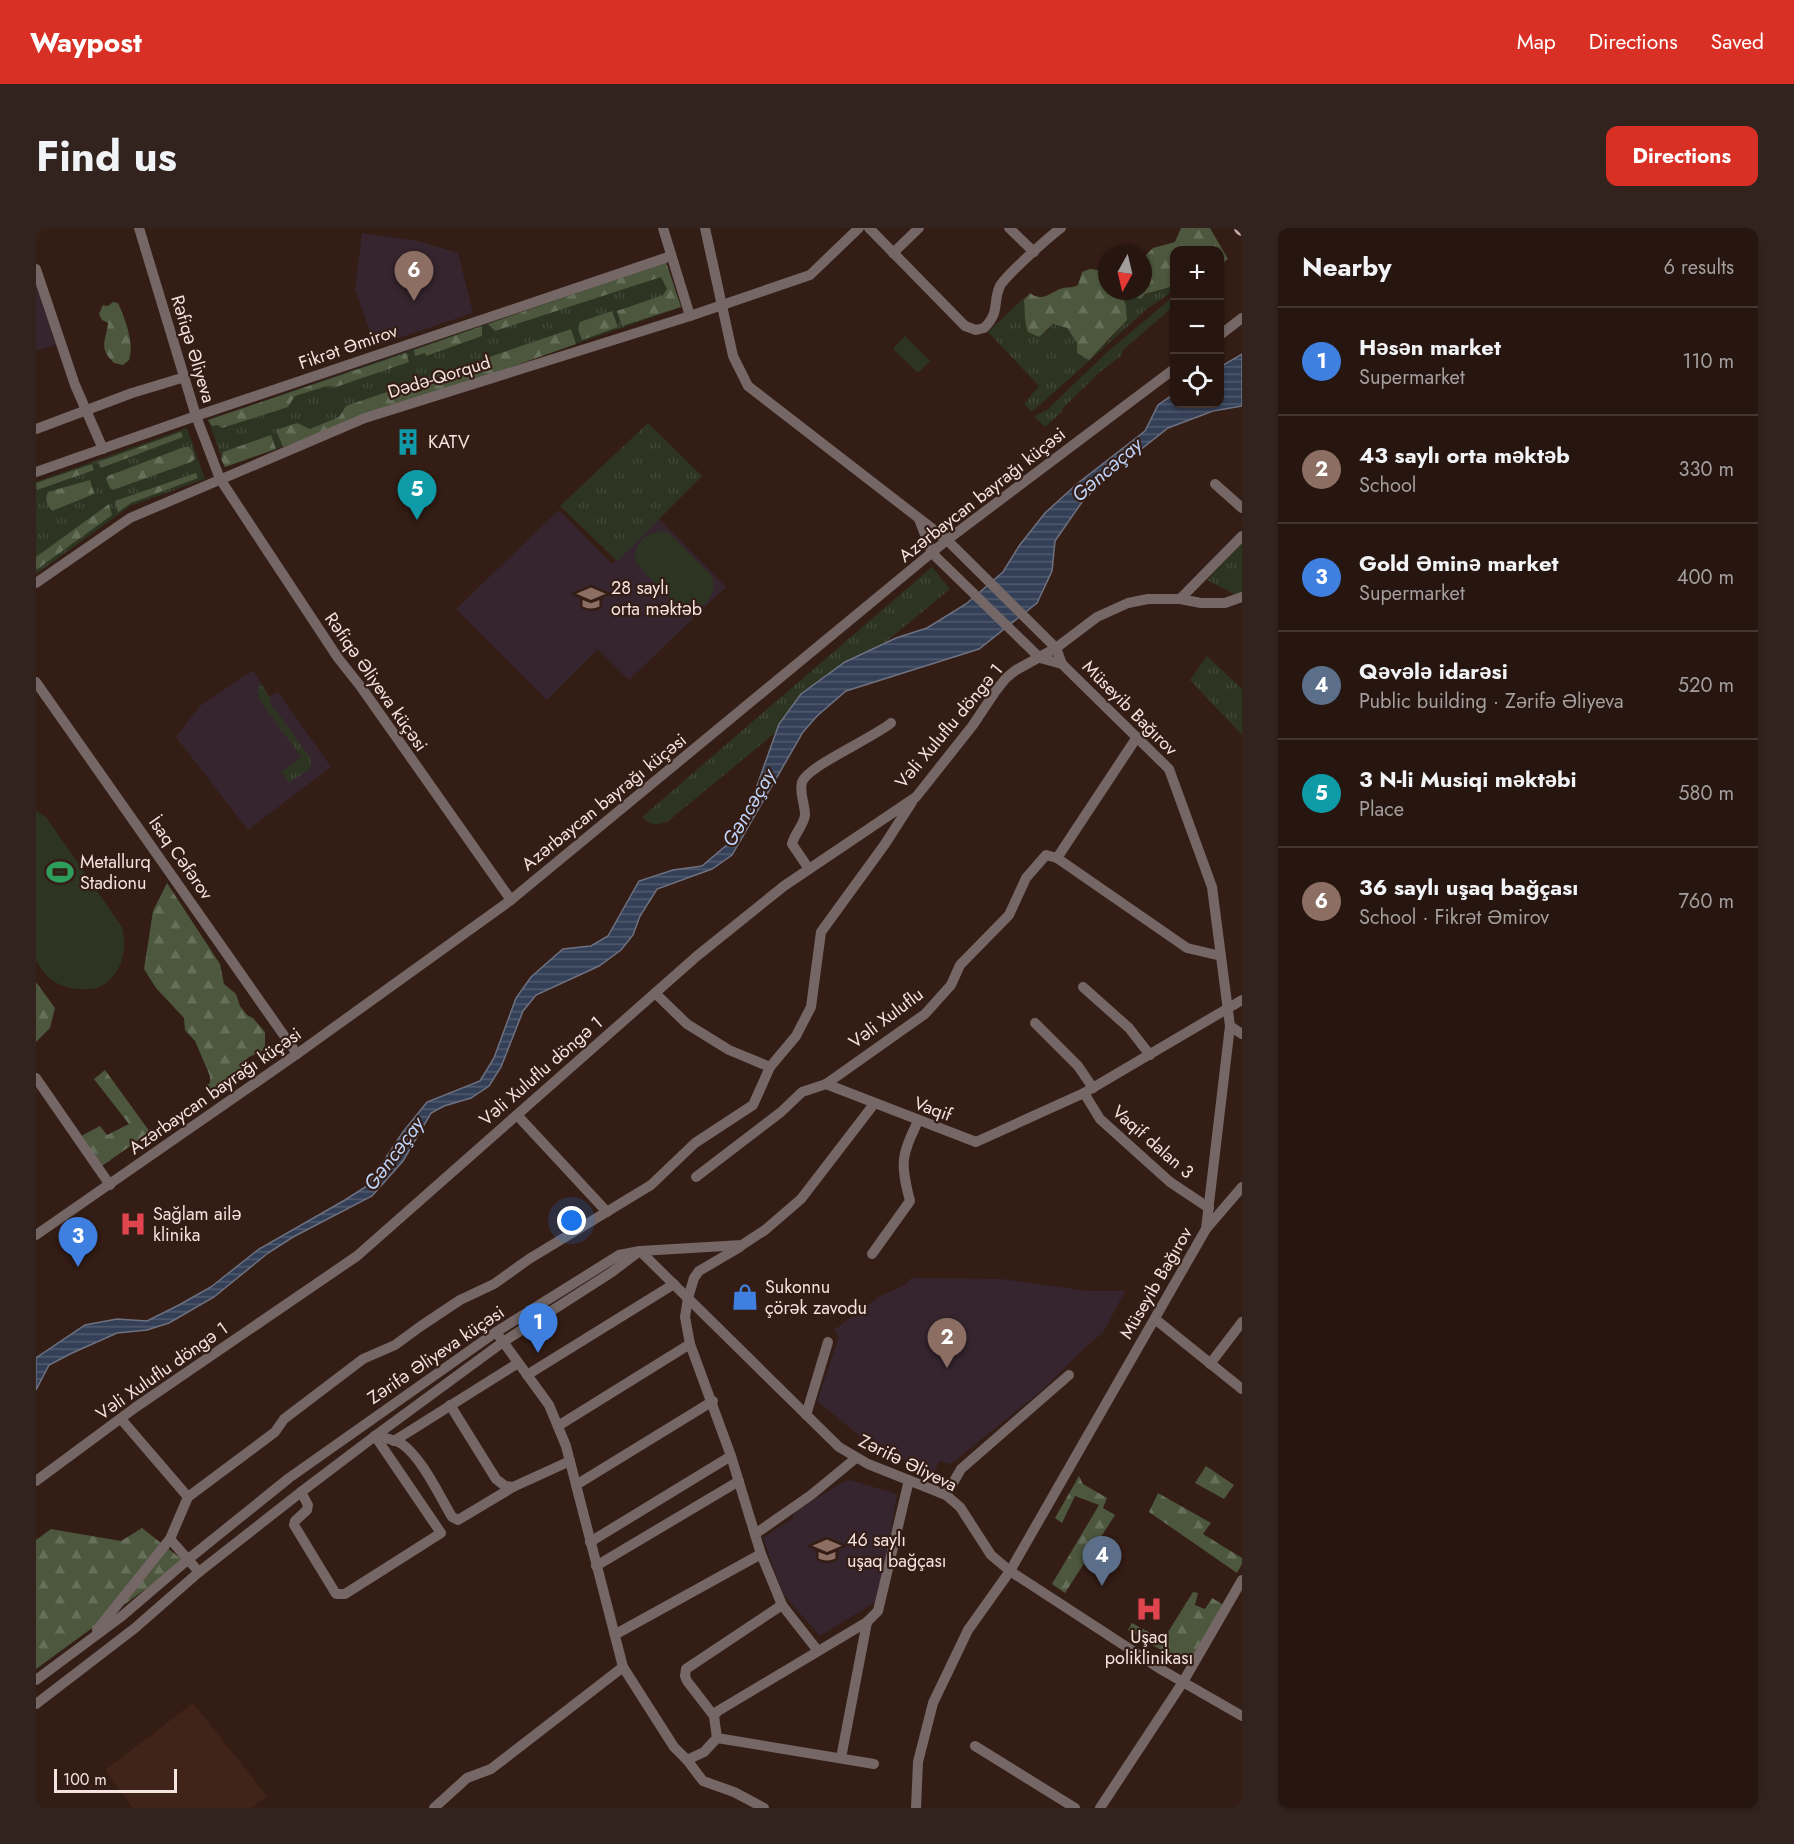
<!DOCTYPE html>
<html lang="en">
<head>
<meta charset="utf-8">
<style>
	:root { --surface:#271610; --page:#33231e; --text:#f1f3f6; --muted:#a49f9f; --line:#433530; --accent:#d93025 }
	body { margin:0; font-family:Jost,sans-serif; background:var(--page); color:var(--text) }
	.controls { position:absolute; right:18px; top:18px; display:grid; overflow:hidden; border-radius:12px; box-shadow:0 2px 4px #0004 }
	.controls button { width:54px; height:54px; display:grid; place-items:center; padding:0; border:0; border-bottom:2px solid var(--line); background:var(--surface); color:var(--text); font:30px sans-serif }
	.compass { position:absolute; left:1062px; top:18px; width:54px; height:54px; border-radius:50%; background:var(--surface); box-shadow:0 2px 4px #0004; rotate:188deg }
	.scale { position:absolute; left:18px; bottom:15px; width:123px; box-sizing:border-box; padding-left:6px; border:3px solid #f4e3de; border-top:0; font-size:16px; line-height:21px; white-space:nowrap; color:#f4e3de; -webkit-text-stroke:4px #341d15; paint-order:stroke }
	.you { position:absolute; left:536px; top:993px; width:21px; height:21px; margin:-15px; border:4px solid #fff; border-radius:50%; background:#1a73e8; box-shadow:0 0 0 9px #1a73e833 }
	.badge { display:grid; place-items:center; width:39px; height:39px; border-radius:50%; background:var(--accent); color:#fff; font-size:20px; font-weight:700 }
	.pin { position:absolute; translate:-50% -50px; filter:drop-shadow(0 2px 3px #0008) }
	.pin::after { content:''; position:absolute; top:32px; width:21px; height:18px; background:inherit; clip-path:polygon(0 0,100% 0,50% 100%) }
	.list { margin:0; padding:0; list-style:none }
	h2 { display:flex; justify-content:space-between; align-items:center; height:78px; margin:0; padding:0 24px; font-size:26px }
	h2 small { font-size:20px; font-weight:400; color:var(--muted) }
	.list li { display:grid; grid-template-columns:39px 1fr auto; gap:18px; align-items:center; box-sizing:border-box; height:108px; padding:0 24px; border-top:2px solid var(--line) }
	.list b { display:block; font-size:22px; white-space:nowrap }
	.list p { margin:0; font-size:20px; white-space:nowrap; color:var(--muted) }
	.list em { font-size:20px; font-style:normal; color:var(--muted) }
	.icon { flex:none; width:33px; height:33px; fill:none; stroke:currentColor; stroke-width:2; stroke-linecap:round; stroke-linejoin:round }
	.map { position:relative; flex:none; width:1206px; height:1580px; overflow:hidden; border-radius:12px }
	header { display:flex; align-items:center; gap:36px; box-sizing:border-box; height:84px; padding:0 30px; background:var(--accent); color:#fff }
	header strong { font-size:28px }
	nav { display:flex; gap:33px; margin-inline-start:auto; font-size:21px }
	.intro { display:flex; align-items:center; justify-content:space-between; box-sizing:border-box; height:144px; padding:0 36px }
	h1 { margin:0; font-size:42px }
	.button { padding:15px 27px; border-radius:12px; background:var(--accent); color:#fff; font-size:21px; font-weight:700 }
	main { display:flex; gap:36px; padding:0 36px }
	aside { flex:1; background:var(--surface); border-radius:12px; box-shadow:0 2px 4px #0004 }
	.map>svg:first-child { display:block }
</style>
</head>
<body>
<header>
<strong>Waypost</strong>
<nav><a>Map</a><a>Directions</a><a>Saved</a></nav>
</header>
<div class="intro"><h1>Find us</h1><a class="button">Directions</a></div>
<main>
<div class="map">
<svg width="1206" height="1580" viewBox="0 0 1206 1580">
	<defs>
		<pattern id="grass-tufts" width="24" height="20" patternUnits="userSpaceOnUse" patternTransform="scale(1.5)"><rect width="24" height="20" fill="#2d3422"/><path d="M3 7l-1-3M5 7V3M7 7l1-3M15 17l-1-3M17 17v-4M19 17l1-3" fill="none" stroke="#424837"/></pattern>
		<pattern id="forest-firs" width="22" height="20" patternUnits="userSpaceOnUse" patternTransform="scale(1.5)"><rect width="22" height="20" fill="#4c573d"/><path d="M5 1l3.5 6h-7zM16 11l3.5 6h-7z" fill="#666f59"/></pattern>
		<pattern id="water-rules" width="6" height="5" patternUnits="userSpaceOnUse" patternTransform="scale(1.5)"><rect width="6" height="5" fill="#344057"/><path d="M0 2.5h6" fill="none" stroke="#525b6f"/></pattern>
	</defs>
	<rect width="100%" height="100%" fill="#341d15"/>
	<path fill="#412419" d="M157 1475 231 1568 215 1580H97L69 1542Z"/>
	<g fill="#36252e">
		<path d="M326 5 382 13 422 25 437 85 339 118 319 61Z"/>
		<path d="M0 55 20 117 0 123Z"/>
		<path d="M523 282 576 336 623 291 690 359 593 452 562 421 511 472 420 381Z"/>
		<path d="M217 442 233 469 242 464 295 539 212 602 140 509 164 478Z"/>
		<path d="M875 1050 965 1051 1052 1063H1089L1067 1105 1053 1116 1005 1163 915 1236 903 1233 898 1246 836 1218 781 1173 803 1109 798 1102 844 1068 869 1057Z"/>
		<path d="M814 1252 861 1266 850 1334 841 1373 784 1408 747 1366 727 1310 756 1291 759 1283 809 1253Z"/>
	</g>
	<g fill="url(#grass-tufts)">
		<path d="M630 34 645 79 189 239 172 192Z"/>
		<path d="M1138 58V62L1111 81 996 184 988 176 1003 158 952 104 991 67C986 75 990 87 989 96L1011 103 1017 96 1031 100 1034 105 1059 124 1070 116 1091 92 1090 77 1086 69 1088 64 1096 63 1100 69Z"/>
		<path d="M1138 68V78L1086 123V127L1063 145 1026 181 1027 183 1009 199 998 188 1011 182 1069 126Z"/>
		<path d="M612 195 666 248 581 333 524 278Z"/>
		<path d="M151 200 169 251 94 278 0 346V254Z"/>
		<path d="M1206 315V365L1198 366 1171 352Z"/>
		<path d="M896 339 914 361 631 594C619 597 615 598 606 589Z"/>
		<path d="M1171 428 1206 461V507L1154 452Z"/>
		<path d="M225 455 234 470 235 476 274 529 275 540 253 555 245 544 265 529 225 474 221 464Z"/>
	</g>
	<g fill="url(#forest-firs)">
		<path d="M1145 0H1174L1192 31 1184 37V22H1138V58L1109 66 1105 71 1100 69 1096 63H1107V30L1117 20 1139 14Z"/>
		<path d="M630 34 645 79 586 98 581 83 627 67 631 61 625 49 459 103 452 96Z"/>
		<path d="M1054 41 1071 43V63H1089L1086 69 1090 77 1091 92 1053 132 1041 125V115L1031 100 1017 96 1003 109 992 104C988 94 989 83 988 72L994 65C1007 75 1014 64 1027 60 1032 59 1037 60 1042 57L1046 44Z"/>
		<path d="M77 74 82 75C89 90 99 117 93 132L87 137 78 135C62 119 70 114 72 95L66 92 63 86 67 77 72 78Z"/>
		<path d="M576 83 582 99 546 112 542 101 544 94Z"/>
		<path d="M446 98V108L390 128 389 125 379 128 378 122Z"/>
		<path d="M535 101 540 116 247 219 240 202 261 195 274 201 303 189 310 178Z"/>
		<path d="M370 125 373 134 300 159 291 158 259 168 252 179 186 200 182 197 176 198 172 192Z"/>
		<path d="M145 204 147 209 65 240 62 234Z"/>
		<path d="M235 207 240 221 189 239 185 231 187 224Z"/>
		<path d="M148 219H153L157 223 159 231 155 234 77 262 74 260 70 251 72 248Z"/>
		<path d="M56 236 58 242 1 262 0 255Z"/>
		<path d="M160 245 162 250 95 275 82 284 79 273Z"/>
		<path d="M54 252 58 266 16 283C11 277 8 273 12 264Z"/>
		<path d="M73 276 76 287 0 342V329Z"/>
		<path d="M131 655 184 736 188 756 200 766 204 778 211 787 217 790 229 804V818L226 823 213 829 209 833 206 843 178 864 173 865 168 859 174 855V848L159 813 149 802 148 790 120 760 108 741 117 683Z"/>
		<path d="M0 754 19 780 14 800 0 814Z"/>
		<path d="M69 842 114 904 66 938 45 908 64 898 71 907 93 896 58 851Z"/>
		<path d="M1170 1238 1198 1257 1188 1271 1159 1255Z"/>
		<path d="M1043 1248 1047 1256 1071 1270 1067 1280 1079 1287 1029 1365 1016 1356 1063 1277 1039 1268 1026 1295 1019 1290Z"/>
		<path d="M1122 1265 1175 1295 1167 1306 1206 1330V1336L1201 1345 1113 1284Z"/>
		<path d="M106 1300 148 1333 0 1441V1312L15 1301 85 1313Z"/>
		<path d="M1157 1364 1162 1365 1159 1377 1169 1381 1176 1370 1189 1378 1151 1438 1092 1402 1096 1395 1127 1412Z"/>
	</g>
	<g fill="#2d3422">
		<path d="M869 108 894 133 882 145 857 121Z"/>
		<path d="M625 303 634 306 676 348C679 358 677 366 671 374 665 380 654 384 645 380 641 378 602 338 600 334 595 317 611 304 625 303Z"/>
		<path d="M0 583 10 589 86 699C92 720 86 749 63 759 55 763 44 761 35 760 27 759 17 754 11 748 7 744 3 737 0 732Z"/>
	</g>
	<path fill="url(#water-rules)" stroke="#6e7180" stroke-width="1.5" d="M1206 126V178L1177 183 1132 200 1075 245 1046 274 1019 313 1016 343 1001 375 943 421 810 463 781 488 767 504 696 627 676 641 621 661 604 688 597 707 585 722 563 738 500 767 487 783 465 839 453 858 435 870 408 878 395 885 367 933 336 968 257 1009 232 1025 178 1069 133 1095 111 1102 81 1105 34 1126 13 1137 0 1162V1130L49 1097 81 1091 111 1093 143 1077 175 1059 223 1021 309 972 331 958 367 904 391 874 444 853 458 830 480 770 495 749 527 721 555 718 572 708 603 653 637 642 666 638 693 615 713 580 743 496 765 466 809 434 860 410 891 400 930 376 967 344 983 318 1009 285 1042 255 1109 203 1122 177 1138 166V176H1184V139Z"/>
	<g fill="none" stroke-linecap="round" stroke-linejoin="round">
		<g stroke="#746765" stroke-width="10">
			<path d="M103 0 160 188 184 251 302 430 325 459 475 672"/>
			<path d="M627 0 654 88"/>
			<path d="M669 0 697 128 712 158 911 312 1020 420 1026 436 1133 541 1176 659 1194 798 1170 1001 974 1343 932 1402 897 1475 882 1534 880 1580"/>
			<path d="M833 0 929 98 940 102 948 100C965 83 956 75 964 58 969 48 1014 8 1025 0"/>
			<path d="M973 0 998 24"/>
			<path d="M857 25 883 0"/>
			<path d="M0 41 39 157 67 221"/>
			<path d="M1184 107 1206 90"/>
			<path d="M0 201 96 165 149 149"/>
			<path d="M0 244 160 188 635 28"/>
			<path d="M1179 256 1206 280"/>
			<path d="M883 291 896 325 1004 430 1026 436"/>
			<path d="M0 355 94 290 329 190 654 88 774 47 823 0"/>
			<path d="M1144 371 1206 308"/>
			<path d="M0 454 261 826"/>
			<path d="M1101 509 1021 630 1010 627 990 650 973 687 924 737 915 757 889 786 790 856 940 914 1048 865 1206 772"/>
			<path d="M1021 630 1151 720 1185 728"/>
			<path d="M773 641 756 616C758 606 768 597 769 587 769 576 763 565 766 554 772 538 837 510 855 495"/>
			<path d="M1047 759 1093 800 1114 827"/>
			<path d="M619 765 651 796 693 822 734 839"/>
			<path d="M999 795 1042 838 1057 860"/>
			<path d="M1194 798 1206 806"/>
			<path d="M0 850 74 957"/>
			<path d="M1048 865 1064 891 1134 954 1173 980"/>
			<path d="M481 887 571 984"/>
			<path d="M660 949 745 884 766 864 790 856"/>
			<path d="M1170 1001 1206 959"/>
			<path d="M0 1007 261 826 475 672 911 312 1138 141"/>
			<path d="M704 1019 663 1043 658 1050 652 1070 649 1089 654 1116 695 1228 725 1326 746 1377 782 1423"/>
			<path d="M604 1023 803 1219 832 1236 910 1267 924 1279 955 1327 974 1343 1126 1442 1206 1488"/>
			<path d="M836 1026 874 973C864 934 865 929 882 893"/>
			<path d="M1119 1091 1206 1161"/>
			<path d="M460 1104 513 1177 530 1218 587 1439 638 1519 651 1532 668 1524 681 1510 678 1488 682 1483 831 1394 842 1383 873 1252"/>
			<path d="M1174 1136 1206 1094"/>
			<path d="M491 1147 638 1056"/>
			<path d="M414 1177 460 1251 469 1258 477 1259 534 1233"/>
			<path d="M770 1187 792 1114"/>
			<path d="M85 1191 152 1269 134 1311 163 1344"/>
			<path d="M522 1198 654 1116"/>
			<path d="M339 1208C348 1210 358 1211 366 1216 386 1230 403 1267 416 1289L422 1292 477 1259"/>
			<path d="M358 1213 482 1135"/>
			<path d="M0 1253 100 1179 321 1028 661 728 748 658 880 569 937 497 959 464 970 450 980 442 1020 420 1061 389 1092 375 1112 371H1144L1165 375H1189L1206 369"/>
			<path d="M540 1257 677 1173"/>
			<path d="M265 1264 272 1277 271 1282 259 1293 258 1297 300 1366H309L405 1305 339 1208"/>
			<path d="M910 1267 925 1241 1033 1147"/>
			<path d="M152 1269 239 1204 248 1191 327 1131 359 1117 385 1098 424 1072 458 1056 493 1031 615 957 659 915 717 877 734 839 760 808 775 779 785 704 849 616 876 574"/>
			<path d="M719 1306 775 1267 820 1230"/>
			<path d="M554 1314 695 1228"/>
			<path d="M560 1338 703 1253"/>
			<path d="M61 1402 134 1311"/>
			<path d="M580 1406 725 1326"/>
			<path d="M0 1452 86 1388 155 1329 253 1250 460 1104 583 1027 604 1023 706 1017 729 1002 765 971 838 876"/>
			<path d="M0 1476 99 1400 163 1344 265 1264 339 1208 467 1114 576 1044 601 1025"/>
			<path d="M678 1488 651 1453 649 1448 650 1441 746 1377"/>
			<path d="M681 1510 838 1536"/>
			<path d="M939 1518 1039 1580"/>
			<path d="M805 1530 831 1394"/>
			<path d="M651 1532 667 1553 698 1564 728 1580"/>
			<path d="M398 1580 431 1550 455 1541 587 1439"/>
			<path d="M1064 1580 1147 1454 1206 1352"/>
		</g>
		<path stroke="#c6aaa7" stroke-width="14" d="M1205 0 1206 1"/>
	</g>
	<defs>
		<symbol id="building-bare" viewBox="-9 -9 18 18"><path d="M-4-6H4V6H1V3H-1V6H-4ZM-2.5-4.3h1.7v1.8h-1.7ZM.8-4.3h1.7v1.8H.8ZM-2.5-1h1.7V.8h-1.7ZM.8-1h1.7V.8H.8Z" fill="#0f9aa8" stroke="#341d15" stroke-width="2.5" paint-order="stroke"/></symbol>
		<symbol id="school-bare" viewBox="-9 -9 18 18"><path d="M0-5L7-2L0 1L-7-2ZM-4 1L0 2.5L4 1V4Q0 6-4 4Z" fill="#8d6e63" stroke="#341d15" stroke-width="2.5" paint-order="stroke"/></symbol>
		<symbol id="stadium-bare" viewBox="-9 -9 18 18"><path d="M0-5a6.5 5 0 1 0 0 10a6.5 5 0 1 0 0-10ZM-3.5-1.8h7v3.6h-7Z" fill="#2e9e5b" stroke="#341d15" stroke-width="2.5" paint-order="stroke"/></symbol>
		<symbol id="hospital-bare" viewBox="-9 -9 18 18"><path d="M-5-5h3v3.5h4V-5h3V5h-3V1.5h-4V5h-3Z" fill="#e0444e" stroke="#341d15" stroke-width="2.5" paint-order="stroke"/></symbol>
		<symbol id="shop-bare" viewBox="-9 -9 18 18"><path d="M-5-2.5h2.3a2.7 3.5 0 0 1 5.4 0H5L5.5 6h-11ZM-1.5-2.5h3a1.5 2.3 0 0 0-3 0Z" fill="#3f7fe0" stroke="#341d15" stroke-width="2.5" paint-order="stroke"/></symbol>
	</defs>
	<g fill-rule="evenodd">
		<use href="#building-bare" x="353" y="195" width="38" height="38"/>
		<use href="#school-bare" x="536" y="351" width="38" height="38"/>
		<use href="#stadium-bare" x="5" y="625" width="38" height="38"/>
		<use href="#hospital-bare" x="78" y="977" width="38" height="38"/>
		<use href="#shop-bare" x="690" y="1050" width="38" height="38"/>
		<use href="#school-bare" x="772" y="1303" width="38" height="38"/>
		<use href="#hospital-bare" x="1094" y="1362" width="38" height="38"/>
	</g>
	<g text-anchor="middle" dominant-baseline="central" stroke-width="4.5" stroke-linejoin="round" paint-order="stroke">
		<g font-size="18" fill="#f4e3de" stroke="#341d15">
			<text transform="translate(312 119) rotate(-19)">Fikrət Əmirov</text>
			<text transform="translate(157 121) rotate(73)">Rəfiqə Əliyeva</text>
			<text transform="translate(403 149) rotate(-17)">Dədə-Qorqud</text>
			<text transform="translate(946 267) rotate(-38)">Azərbaycan bayrağı küçəsi</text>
			<text transform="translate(340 454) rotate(55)">Rəfiqə Əliyeva küçəsi</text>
			<text transform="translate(1094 480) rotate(45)">Müseyib Bağırov</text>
			<text transform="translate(913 498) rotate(-50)">Vəli Xuluflu döngə 1</text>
			<text transform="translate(568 574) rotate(-39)">Azərbaycan bayrağı küçəsi</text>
			<text transform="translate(145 630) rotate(55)">İsaq Cəfərov</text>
			<text transform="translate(850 790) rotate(-37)">Vəli Xuluflu</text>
			<text transform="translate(505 843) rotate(-41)">Vəli Xuluflu döngə 1</text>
			<text transform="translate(179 863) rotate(-35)">Azərbaycan bayrağı küçəsi</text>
			<text transform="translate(897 881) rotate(20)">Vaqif</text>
			<text transform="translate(1117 914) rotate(41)">Vaqif dalan 3</text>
			<text transform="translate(1120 1055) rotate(-60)">Müseyib Bağırov</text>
			<text transform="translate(400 1127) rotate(-34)">Zərifə Əliyeva küçəsi</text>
			<text transform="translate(126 1143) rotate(-35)">Vəli Xuluflu döngə 1</text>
			<text transform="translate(872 1235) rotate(26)">Zərifə Əliyeva</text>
		</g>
		<g font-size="18" fill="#f4e3de" stroke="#341d15" text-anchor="start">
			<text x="392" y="214">KATV</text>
			<text x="575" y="360">28 saylı<tspan x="575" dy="21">orta məktəb</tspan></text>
			<text x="44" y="634">Metallurq<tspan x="44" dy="21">Stadionu</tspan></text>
			<text x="117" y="986">Sağlam ailə<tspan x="117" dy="21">klinika</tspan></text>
			<text x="729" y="1059">Sukonnu<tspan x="729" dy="21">çörək zavodu</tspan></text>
			<text x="811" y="1312">46 saylı<tspan x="811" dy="21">uşaq bağçası</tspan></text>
			<text x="1113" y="1409" text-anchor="middle">Uşaq<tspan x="1113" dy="21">poliklinikası</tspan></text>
		</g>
		<g font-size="20" font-style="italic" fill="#bed4fa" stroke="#341d15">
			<text transform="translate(1071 242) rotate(-41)">Gəncəçay</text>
			<text transform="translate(713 580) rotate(-60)">Gəncəçay</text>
			<text transform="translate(358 926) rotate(-53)">Gəncəçay</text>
		</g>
	</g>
</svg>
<div class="controls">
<button>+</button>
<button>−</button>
<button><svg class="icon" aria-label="locate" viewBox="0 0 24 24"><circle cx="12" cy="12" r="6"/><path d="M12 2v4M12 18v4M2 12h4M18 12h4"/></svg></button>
</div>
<svg class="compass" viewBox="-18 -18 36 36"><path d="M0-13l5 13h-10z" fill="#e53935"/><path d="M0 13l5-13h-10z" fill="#a49f9f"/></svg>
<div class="scale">100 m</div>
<div class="you"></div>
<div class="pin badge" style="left:502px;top:1125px;background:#3f7fe0">1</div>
<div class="pin badge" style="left:911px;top:1140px;background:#8d6e63">2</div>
<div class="pin badge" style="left:42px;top:1039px;background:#3f7fe0">3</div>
<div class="pin badge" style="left:1066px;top:1358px;background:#5c6f8a">4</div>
<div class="pin badge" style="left:381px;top:292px;background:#0f9aa8">5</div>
<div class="pin badge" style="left:378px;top:73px;background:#8d6e63">6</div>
</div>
<aside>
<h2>Nearby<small>6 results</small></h2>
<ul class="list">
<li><span class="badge" style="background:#3f7fe0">1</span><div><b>Həsən market</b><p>Supermarket</p></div><em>110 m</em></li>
<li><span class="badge" style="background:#8d6e63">2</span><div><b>43 saylı orta məktəb</b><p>School</p></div><em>330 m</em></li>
<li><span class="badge" style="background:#3f7fe0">3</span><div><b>Gold Əminə market</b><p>Supermarket</p></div><em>400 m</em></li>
<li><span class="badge" style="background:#5c6f8a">4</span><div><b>Qəvələ idarəsi</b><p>Public building · Zərifə Əliyeva</p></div><em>520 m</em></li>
<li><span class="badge" style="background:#0f9aa8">5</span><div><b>3 N-li Musiqi məktəbi</b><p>Place</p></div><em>580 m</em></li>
<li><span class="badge" style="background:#8d6e63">6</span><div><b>36 saylı uşaq bağçası</b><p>School · Fikrət Əmirov</p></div><em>760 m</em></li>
</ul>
</aside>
</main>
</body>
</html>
